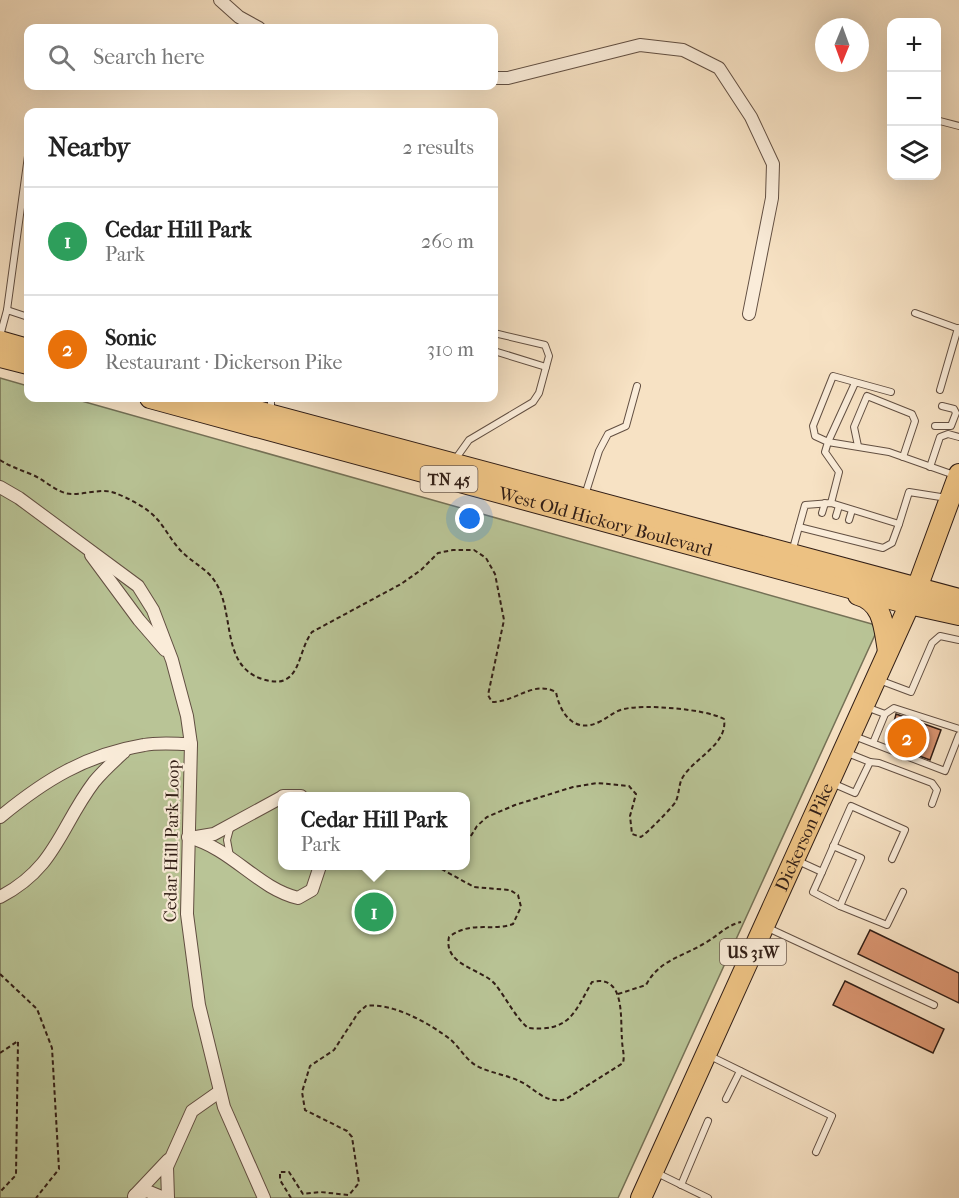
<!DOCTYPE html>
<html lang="en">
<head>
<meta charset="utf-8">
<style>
	:root { --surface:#fff; --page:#f6f6f6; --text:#222; --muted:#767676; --line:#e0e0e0; --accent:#8f2418 }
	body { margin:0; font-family:"IM FELL French Canon",serif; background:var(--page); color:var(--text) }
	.controls { position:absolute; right:18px; top:18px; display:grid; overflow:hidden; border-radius:12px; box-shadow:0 6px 24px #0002 }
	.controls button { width:54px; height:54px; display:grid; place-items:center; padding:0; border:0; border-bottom:2px solid var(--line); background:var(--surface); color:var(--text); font:30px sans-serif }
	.compass { position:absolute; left:815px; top:18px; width:54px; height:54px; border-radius:50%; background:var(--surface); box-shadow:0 6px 24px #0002; rotate:181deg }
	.you { position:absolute; left:470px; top:519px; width:21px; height:21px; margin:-15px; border:4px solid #fff; border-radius:50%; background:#1a73e8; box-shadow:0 0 0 9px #1a73e833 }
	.badge { display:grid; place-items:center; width:39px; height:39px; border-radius:50%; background:var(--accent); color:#fff; font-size:20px; font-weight:700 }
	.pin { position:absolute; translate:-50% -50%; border:3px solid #fff; box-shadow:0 2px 6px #0006 }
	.popup { position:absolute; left:278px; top:792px; width:192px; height:78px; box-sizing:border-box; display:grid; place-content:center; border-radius:12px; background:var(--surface); filter:drop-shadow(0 2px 4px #0005); font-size:20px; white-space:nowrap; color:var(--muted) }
	.popup b { font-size:22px; color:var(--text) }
	.popup::after { content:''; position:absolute; left:50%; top:100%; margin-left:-12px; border:12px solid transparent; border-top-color:var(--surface) }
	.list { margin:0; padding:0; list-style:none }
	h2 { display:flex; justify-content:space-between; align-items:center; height:78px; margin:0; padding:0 24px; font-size:26px }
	h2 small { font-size:20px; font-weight:400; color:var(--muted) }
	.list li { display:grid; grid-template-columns:39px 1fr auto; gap:18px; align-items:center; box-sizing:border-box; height:108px; padding:0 24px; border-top:2px solid var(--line) }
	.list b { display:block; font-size:22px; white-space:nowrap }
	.list p { margin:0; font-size:20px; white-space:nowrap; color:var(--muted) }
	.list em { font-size:20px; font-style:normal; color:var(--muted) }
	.icon { flex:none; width:33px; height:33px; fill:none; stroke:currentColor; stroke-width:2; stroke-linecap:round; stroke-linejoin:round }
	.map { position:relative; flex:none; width:959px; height:1198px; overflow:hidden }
	.search { position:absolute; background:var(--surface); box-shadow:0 6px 24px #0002; left:24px; top:24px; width:474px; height:66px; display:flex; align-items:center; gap:15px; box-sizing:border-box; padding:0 21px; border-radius:12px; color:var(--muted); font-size:22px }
	.panel { position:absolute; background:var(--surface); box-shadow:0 6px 24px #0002; left:24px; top:108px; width:474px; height:294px; border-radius:12px }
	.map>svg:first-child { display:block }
</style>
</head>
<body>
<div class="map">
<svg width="959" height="1198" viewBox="0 0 959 1198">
	<rect width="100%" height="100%" fill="#f7e2c4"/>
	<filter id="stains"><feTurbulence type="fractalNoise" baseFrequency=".00333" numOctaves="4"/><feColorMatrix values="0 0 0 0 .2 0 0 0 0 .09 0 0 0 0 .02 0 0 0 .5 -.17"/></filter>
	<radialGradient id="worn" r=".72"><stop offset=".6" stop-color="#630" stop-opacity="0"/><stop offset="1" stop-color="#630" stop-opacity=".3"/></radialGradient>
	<path fill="#b9c496" stroke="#757156" stroke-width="1.5" fill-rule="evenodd" d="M0 378 28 386V398H71L879 626 618 1198H0ZM282 796H466V866H282Z"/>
	<g fill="#da9571" stroke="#311e16" stroke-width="1.5">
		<path d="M896 714 941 730 930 760 893 746 901 725 894 722Z"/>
		<path d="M870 930 959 973V1003L858 954Z"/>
		<path d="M845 981 944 1029 933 1053 833 1005Z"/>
	</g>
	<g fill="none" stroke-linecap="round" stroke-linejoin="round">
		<defs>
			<g id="service">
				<path d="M936 120 959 126"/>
				<path d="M7 310 28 156"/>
				<path d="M915 313 959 329"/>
				<path d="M0 336 7 310 28 317"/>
				<path d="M494 351 546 367"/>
				<path d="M855 383 828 442 815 436 813 426 833 376 891 392"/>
				<path d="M940 390 958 328"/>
				<path d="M271 411V398"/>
				<path d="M935 426H951L956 413 954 409 942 406"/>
				<path d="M858 446 854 427 867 396 912 414 915 421 903 457"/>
				<path d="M454 461 469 440 533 402 539 393 549 356 545 345 494 333"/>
				<path d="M930 467 940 437 948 434 959 437"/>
				<path d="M585 495 599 451 608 434 626 426 637 386"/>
				<path d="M831 503 839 472 825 452 828 442 889 452 957 476"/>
				<path d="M822 513 825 503"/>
				<path d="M836 516 839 506"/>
				<path d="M849 520 852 510"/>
				<path d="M799 527 883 548 892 543 899 524"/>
				<path d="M792 552 805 505 831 503 899 524 909 492 947 498"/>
				<path d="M879 680 911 692 932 643 940 636 959 640"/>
				<path d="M866 707 885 714"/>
				<path d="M854 736 945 771 959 735"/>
				<path d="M873 743 885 714 894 708 959 729"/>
				<path d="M870 762 879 763 932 783 937 790 932 804"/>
				<path d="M832 783 855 793 870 762 845 752"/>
				<path d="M230 856 227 840 231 825"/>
				<path d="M798 861 822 872 851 806 905 830 892 859"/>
				<path d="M822 872 813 892 840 906 861 858 833 846"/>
				<path d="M840 906 887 925 903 892"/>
				<path d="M768 928 934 1005"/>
				<path d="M710 1056 832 1116 816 1152"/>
				<path d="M726 1099 740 1071"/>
				<path d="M657 1173 708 1198"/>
				<path d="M681 1185 708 1121"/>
			</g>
			<g id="minor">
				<path d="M220 0 239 17 259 28"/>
				<path d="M494 78H508L640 45 683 50 719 68 751 117 773 164 772 198 749 314"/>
				<path d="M0 487 19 498 138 586 153 610 172 660 187 716 191 744 187 914 199 1005 224 1107 264 1198"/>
				<path d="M91 555 139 620 165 650"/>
				<path d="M283 796H301"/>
				<path d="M0 817C45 780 85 755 144 745 159 742 176 744 191 744"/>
				<path d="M188 837C233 849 257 888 298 898L312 890 320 866"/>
				<path d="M196 837 214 834 282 797"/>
				<path d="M0 897C56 868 60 827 94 782 103 771 113 762 124 752"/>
				<path d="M135 1195 147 1191 164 1198"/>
				<path d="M134 1196 168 1160"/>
				<path d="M168 1198 167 1167 192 1111 219 1092"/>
			</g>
			<g id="primary">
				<path d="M0 341 28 349"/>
				<path d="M0 357 28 364"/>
				<path id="s1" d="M150 398 909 604 959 615"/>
				<path d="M209 398 959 599"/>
				<path d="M858 595C884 602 884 629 888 651"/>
				<path id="s2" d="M641 1198 917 588 959 474"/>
			</g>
		</defs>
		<use href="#service" stroke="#624f42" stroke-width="8"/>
		<use href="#minor" stroke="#624f42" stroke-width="14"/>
		<use href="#primary" stroke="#311e16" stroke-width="22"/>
		<g stroke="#311e16" stroke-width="2" stroke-dasharray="4.5 3" stroke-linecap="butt">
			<path d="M0 460C11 467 21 470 33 475 44 480 53 489 65 493 80 497 100 487 115 493 128 498 148 508 157 519 166 529 172 542 182 552 190 560 201 566 210 575 238 605 217 664 262 679 302 692 296 653 312 632L401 584 421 570 438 553 453 550H474L486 558 495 574 504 620 488 695 492 702C516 702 533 680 556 692 560 714 575 734 599 722 608 718 614 711 624 709 644 704 706 709 724 719 728 743 697 757 685 774 678 782 680 792 676 801 674 806 646 834 641 837L632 834 630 816 636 794 629 786 597 783 573 787 515 805 487 817 477 826 466 844"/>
			<path d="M0 974 37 1009 52 1048 59 1169 36 1198"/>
			<path d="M618 994 646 985C659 960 682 957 705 943 718 936 725 926 741 922"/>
			<path d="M0 1053 18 1041 16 1175 0 1192"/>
			<path d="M291 1198 280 1180V1172H289L303 1194 320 1192 349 1195 359 1183 352 1137 347 1131 305 1110 302 1092 310 1066 334 1050 358 1013 366 1006C392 1002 431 1024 451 1040 460 1048 466 1060 477 1066 492 1074 510 1075 525 1084 539 1093 548 1104 566 1099L623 1063C625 1055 622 1048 622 1039 620 1019 626 974 592 982 574 1013 570 1032 528 1028 514 1016 506 997 494 983 481 969 443 965 449 937 471 920 492 932 513 924L521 907 518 895 510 890 474 887 436 866"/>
		</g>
		<use href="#service" stroke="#faecd9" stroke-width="6"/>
		<use href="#minor" stroke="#faecd9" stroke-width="12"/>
		<use href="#primary" stroke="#ecc182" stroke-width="20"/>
	</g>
	<g text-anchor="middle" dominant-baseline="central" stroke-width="4.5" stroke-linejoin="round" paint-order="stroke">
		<g fill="#faecd9" stroke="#6d5c50" stroke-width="1.5">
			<rect x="420.5" y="466" width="57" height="26" rx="4.5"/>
			<rect x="720" y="939" width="66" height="26" rx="4.5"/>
		</g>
		<g font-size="16" font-weight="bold" fill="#311e16">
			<text x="449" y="479">TN 45</text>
			<text x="753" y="952">US 31W</text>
		</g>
		<g font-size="18" fill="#311e16" stroke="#faecd9">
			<text stroke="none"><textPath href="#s1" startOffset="472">West Old Hickory Boulevard</textPath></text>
			<text stroke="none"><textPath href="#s2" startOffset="396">Dickerson Pike</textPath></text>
			<text transform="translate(172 841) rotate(-89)">Cedar Hill Park Loop</text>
		</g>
	</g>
	<rect width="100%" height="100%" filter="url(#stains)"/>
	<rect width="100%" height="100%" fill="url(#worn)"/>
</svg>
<div class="controls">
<button>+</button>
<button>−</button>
<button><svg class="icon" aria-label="layers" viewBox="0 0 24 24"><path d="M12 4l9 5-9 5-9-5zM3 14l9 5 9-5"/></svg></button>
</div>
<svg class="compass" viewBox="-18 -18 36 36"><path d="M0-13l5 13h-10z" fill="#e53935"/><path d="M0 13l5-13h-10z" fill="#767676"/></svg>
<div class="you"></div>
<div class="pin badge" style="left:374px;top:912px;background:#2e9e5b">1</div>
<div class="popup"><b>Cedar Hill Park</b>Park</div>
<div class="pin badge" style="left:907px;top:738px;background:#e8710a">2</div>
<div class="search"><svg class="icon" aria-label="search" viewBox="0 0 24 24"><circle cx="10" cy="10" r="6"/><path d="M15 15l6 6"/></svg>Search here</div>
<section class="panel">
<h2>Nearby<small>2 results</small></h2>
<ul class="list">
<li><span class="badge" style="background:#2e9e5b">1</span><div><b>Cedar Hill Park</b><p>Park</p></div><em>260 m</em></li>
<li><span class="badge" style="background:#e8710a">2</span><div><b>Sonic</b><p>Restaurant · Dickerson Pike</p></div><em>310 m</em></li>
</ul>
</section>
</div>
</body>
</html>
